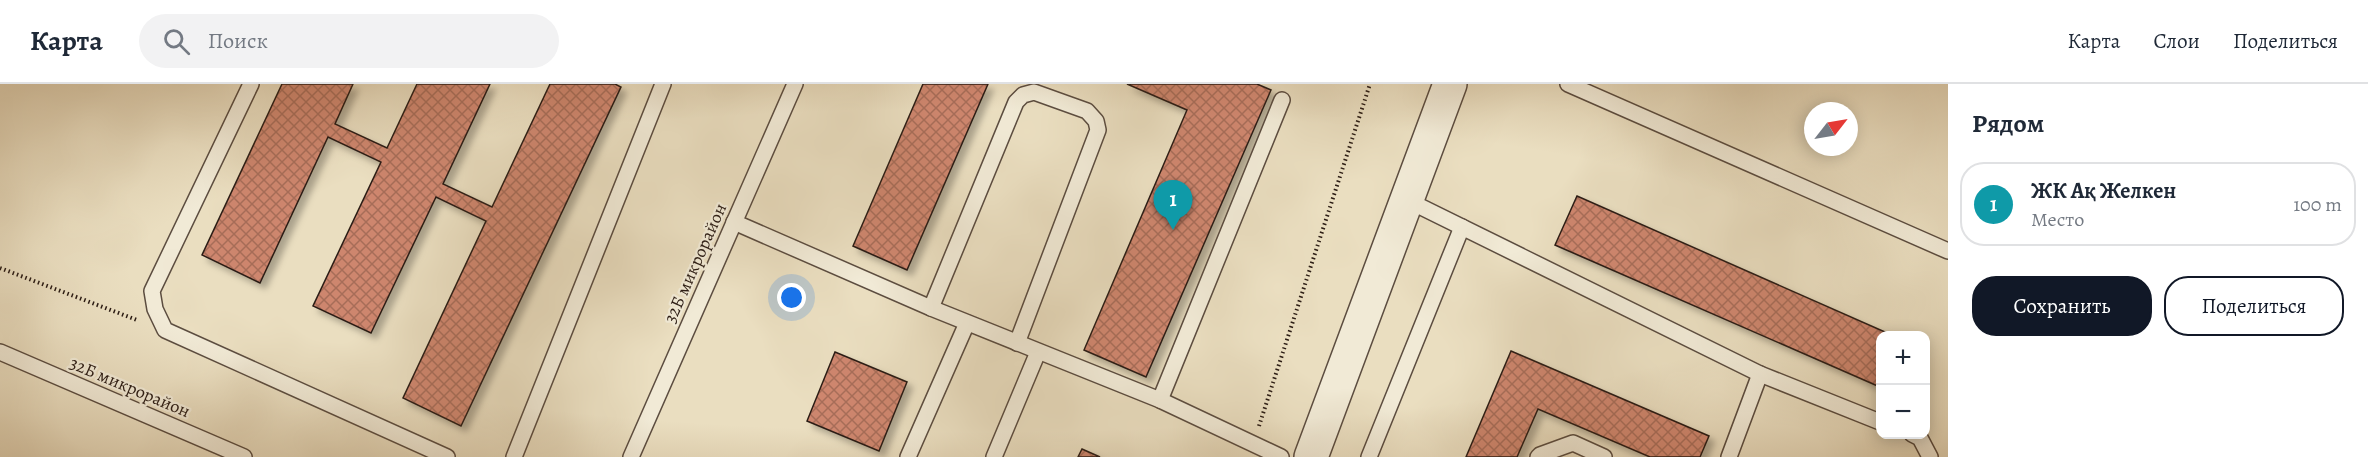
<!DOCTYPE html>
<html lang="ru">
<head>
<meta charset="utf-8">
<style>
	:root { --surface:#fff; --page:#f2f2f3; --text:#1f2937; --muted:#747a83; --line:#e0e1e3; --accent:#111827 }
	body { margin:0; font-family:Alegreya,serif; background:var(--page); color:var(--text) }
	.controls { position:absolute; right:18px; bottom:18px; display:grid; overflow:hidden; border-radius:12px; box-shadow:0 3px 15px #0003 }
	.controls button { width:54px; height:54px; display:grid; place-items:center; padding:0; border:0; border-bottom:2px solid var(--line); background:var(--surface); color:var(--text); font:30px sans-serif }
	.compass { position:absolute; left:1804px; top:18px; width:54px; height:54px; border-radius:50%; background:var(--surface); box-shadow:0 3px 15px #0003; rotate:59deg }
	.you { position:absolute; left:792px; top:214px; width:21px; height:21px; margin:-15px; border:4px solid #fff; border-radius:50%; background:#1a73e8; box-shadow:0 0 0 9px #1a73e833 }
	.badge { display:grid; place-items:center; width:39px; height:39px; border-radius:50%; background:var(--accent); color:#fff; font-size:20px; font-weight:700 }
	.pin { position:absolute; translate:-50% -50px; filter:drop-shadow(0 2px 3px #0008) }
	.pin::after { content:''; position:absolute; top:32px; width:21px; height:18px; background:inherit; clip-path:polygon(0 0,100% 0,50% 100%) }
	.list { margin:0; padding:0; list-style:none }
	h2 { display:flex; justify-content:space-between; align-items:center; height:78px; margin:0; padding:0 24px; font-size:26px }
	h2 small { font-size:20px; font-weight:400; color:var(--muted) }
	.list li { display:grid; grid-template-columns:39px 1fr auto; gap:18px; align-items:center; box-sizing:border-box; height:84px; margin:0 12px 12px; padding:0 12px; border:2px solid var(--line); border-radius:24px }
	.list b { display:block; font-size:22px; white-space:nowrap }
	.list p { margin:0; font-size:20px; white-space:nowrap; color:var(--muted) }
	.list em { font-size:20px; font-style:normal; color:var(--muted) }
	.actions { display:flex; gap:12px; padding:18px 24px }
	.actions a { flex:1; padding:14px 0; border:2px solid var(--accent); border-radius:24px; text-align:center; font-size:21px; color:var(--accent) }
	.actions .main { background:var(--accent); color:#fff }
	.icon { flex:none; width:33px; height:33px; fill:none; stroke:currentColor; stroke-width:2; stroke-linecap:round; stroke-linejoin:round }
	.map { position:relative; flex:none; width:1948px; height:373px; overflow:hidden }
	header { display:flex; align-items:center; gap:36px; box-sizing:border-box; height:84px; padding:0 30px; background:var(--surface); border-bottom:2px solid var(--line) }
	header strong { font-size:28px }
	nav { display:flex; gap:33px; margin-inline-start:auto; font-size:21px }
	.search { width:420px; height:54px; background:var(--page); display:flex; align-items:center; gap:15px; box-sizing:border-box; padding:0 21px; border-radius:33px; color:var(--muted); font-size:22px }
	main { display:flex }
	aside { flex:1; background:var(--surface) }
	.map>svg:first-child { display:block }
</style>
</head>
<body>
<header>
<strong>Карта</strong>
<div class="search"><svg class="icon" aria-label="search" viewBox="0 0 24 24"><circle cx="10" cy="10" r="6"/><path d="M15 15l6 6"/></svg>Поиск</div>
<nav><a>Карта</a><a>Слои</a><a>Поделиться</a></nav>
</header>
<main>
<div class="map">
<svg width="1948" height="373" viewBox="0 0 1948 373">
	<defs>
		<pattern id="building-cross-hatch" width="8" height="8" patternUnits="userSpaceOnUse" patternTransform="scale(1.5)"><rect width="8" height="8" fill="#ce866e"/><path d="M0 0l8 8M0 8l8-8" fill="none" stroke="#a76d59"/></pattern>
		<filter id="shadow"><feDropShadow dx="5.5" dy="5.5" stdDeviation="3" flood-color="#0004"/></filter>
	</defs>
	<rect width="100%" height="100%" fill="#eadec0"/>
	<filter id="stains"><feTurbulence type="fractalNoise" baseFrequency=".00333" numOctaves="4"/><feColorMatrix values="0 0 0 0 .2 0 0 0 0 .09 0 0 0 0 .02 0 0 0 .5 -.17"/></filter>
	<radialGradient id="worn" r=".72"><stop offset=".6" stop-color="#630" stop-opacity="0"/><stop offset="1" stop-color="#630" stop-opacity=".3"/></radialGradient>
	<g fill="url(#building-cross-hatch)" stroke="#2c1d15" stroke-width="1.5" filter="url(#shadow)">
		<path d="M282 0H353L335 40 387 64 417 0H490L443 100 492 123 550 0H615L621 3 461 342 403 314 486 137 436 113 371 249 313 222 381 78 328 53 260 199 202 171Z"/>
		<path d="M923 0H988L907 186 853 162Z"/>
		<path d="M1127 0H1257L1271 6 1146 293 1084 266 1187 26Z"/>
		<path d="M1577 112 1894 252H1880V303L1555 161Z"/>
		<path d="M1511 267 1709 352 1700 373H1650L1538 325 1517 373H1466Z"/>
		<path d="M835 268 907 298 879 367 807 337Z"/>
		<path d="M1082 365 1100 373H1078Z"/>
	</g>
	<g fill="none" stroke-linecap="round" stroke-linejoin="round">
		<defs>
			<g id="service">
				<path d="M251 0 152 207 155 225 165 246 447 373"/>
				<path d="M1568 0 1948 167"/>
				<path d="M1407 116 1760 290 1880 338"/>
				<path d="M734 138 931 224 1160 316 1281 373"/>
				<path d="M931 224 1016 18 1023 11 1034 8 1087 27 1096 37 1098 46 1017 259"/>
				<path d="M0 268 244 373"/>
				<path d="M1160 316 1282 16"/>
				<path d="M1912 350 1920 354 1930 373"/>
				<path d="M514 373 663 0"/>
				<path d="M631 373 795 0"/>
				<path d="M908 373 967 239"/>
				<path d="M994 373 1038 268"/>
				<path d="M1369 373 1462 143"/>
				<path d="M1538 373 1540 371 1573 359 1604 373"/>
				<path d="M1729 373 1760 290"/>
			</g>
			<path id="tertiary" d="M1311 373 1450 0"/>
		</defs>
		<use href="#service" stroke="#5c4d40" stroke-width="18"/>
		<use href="#tertiary" stroke="#5c4d40" stroke-width="36"/>
		<g stroke="#2c1d15" stroke-width="4" stroke-dasharray="1.5 3" stroke-linecap="butt">
			<path d="M0 184 137 236"/>
			<path d="M1259 342 1370 0"/>
		</g>
		<use href="#service" stroke="#f1ead6" stroke-width="15"/>
		<use href="#tertiary" stroke="#f1ead6" stroke-width="33"/>
	</g>
	<g text-anchor="middle" dominant-baseline="central" stroke-width="4.5" stroke-linejoin="round" paint-order="stroke">
		<g font-size="18" fill="#2c1d15" stroke="#f1ead6">
			<text transform="translate(695 179) rotate(-66)">32Б микрорайон</text>
			<text transform="translate(130 303) rotate(23)">32Б микрорайон</text>
		</g>
	</g>
	<rect width="100%" height="100%" filter="url(#stains)"/>
	<rect width="100%" height="100%" fill="url(#worn)"/>
</svg>
<div class="controls">
<button>+</button>
<button>−</button>
</div>
<svg class="compass" viewBox="-18 -18 36 36"><path d="M0-13l5 13h-10z" fill="#e53935"/><path d="M0 13l5-13h-10z" fill="#747a83"/></svg>
<div class="you"></div>
<div class="pin badge" style="left:1173px;top:146px;background:#0f9aa8">1</div>
</div>
<aside>
<h2>Рядом<small></small></h2>
<ul class="list">
<li><span class="badge" style="background:#0f9aa8">1</span><div><b>ЖК Ақ Желкен</b><p>Место</p></div><em>100 m</em></li>
</ul>
<div class="actions"><a class="main">Сохранить</a><a>Поделиться</a></div>
</aside>
</main>
</body>
</html>
